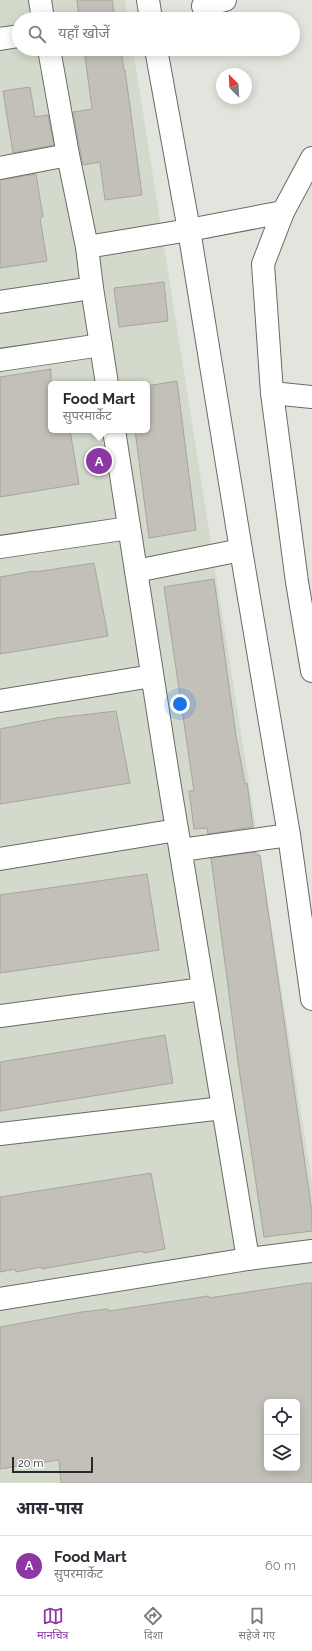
<!DOCTYPE html>
<html lang="hi">
<head>
<meta charset="utf-8">
<style>
	:root { --surface:#fff; --page:#f7f7f7; --text:#2b2b33; --muted:#7c7c81; --line:#e1e1e2; --accent:#8d37a4 }
	body { margin:0; font-family:Raleway,"Noto Sans Devanagari",sans-serif; background:var(--page); color:var(--text) }
	.controls { position:absolute; right:12px; bottom:12px; display:grid; overflow:hidden; border-radius:6px; box-shadow:0 2px 10px #0003 }
	.controls button { width:36px; height:36px; display:grid; place-items:center; padding:0; border:0; border-bottom:1px solid var(--line); background:var(--surface); color:var(--text); font:20px sans-serif }
	.compass { position:absolute; left:216px; top:68px; width:36px; height:36px; border-radius:50%; background:var(--surface); box-shadow:0 2px 10px #0003; rotate:336deg }
	.scale { position:absolute; left:12px; bottom:10px; width:81px; box-sizing:border-box; padding-left:4px; border:2px solid #292a28; border-top:0; font-size:11px; line-height:14px; white-space:nowrap; color:#292a28; -webkit-text-stroke:3px #fff; paint-order:stroke }
	.you { position:absolute; left:180px; top:704px; width:14px; height:14px; margin:-10px; border:3px solid #fff; border-radius:50%; background:#1a73e8; box-shadow:0 0 0 6px #1a73e833 }
	.badge { display:grid; place-items:center; width:26px; height:26px; border-radius:50%; background:var(--accent); color:#fff; font-size:13px; font-weight:700 }
	.pin { position:absolute; translate:-50% -50%; border:2px solid #fff; box-shadow:0 1px 4px #0006 }
	.popup { position:absolute; left:48px; top:381px; width:102px; height:52px; box-sizing:border-box; display:grid; place-content:center; border-radius:6px; background:var(--surface); filter:drop-shadow(0 1px 3px #0005); font-size:13px; white-space:nowrap; color:var(--muted) }
	.popup b { font-size:15px; color:var(--text) }
	.popup::after { content:''; position:absolute; left:50%; top:100%; margin-left:-8px; border:8px solid transparent; border-top-color:var(--surface) }
	.list { margin:0; padding:0; list-style:none }
	h2 { display:flex; justify-content:space-between; align-items:center; height:52px; margin:0; padding:0 16px; font-size:17px }
	h2 small { font-size:13px; font-weight:400; color:var(--muted) }
	.list li { display:grid; grid-template-columns:26px 1fr auto; gap:12px; align-items:center; box-sizing:border-box; height:60px; padding:0 16px; border-top:1px solid var(--line) }
	.list b { display:block; font-size:15px; white-space:nowrap }
	.list p { margin:0; font-size:13px; white-space:nowrap; color:var(--muted) }
	.list em { font-size:13px; font-style:normal; color:var(--muted) }
	.icon { flex:none; width:22px; height:22px; fill:none; stroke:currentColor; stroke-width:2; stroke-linecap:round; stroke-linejoin:round }
	.map { position:relative; flex:none; width:312px; height:1483px; overflow:hidden }
	.search { position:absolute; background:var(--surface); box-shadow:0 2px 10px #0003; left:12px; right:12px; top:12px; height:44px; display:flex; align-items:center; gap:10px; box-sizing:border-box; padding:0 14px; border-radius:22px; color:var(--muted); font-size:15px }
	.sheet { height:112px; background:var(--surface) }
	nav { display:flex; justify-content:space-around; align-items:center; box-sizing:border-box; height:56px; border-top:1px solid var(--line); background:var(--surface); font-size:11px; color:var(--muted) }
	nav a { display:grid; justify-items:center; gap:2px }
	nav .on { color:var(--accent) }
	.map>svg:first-child { display:block }
</style>
</head>
<body>
<div class="map">
<svg width="312" height="1483" viewBox="0 0 312 1483">
	<rect width="100%" height="100%" fill="#e2e5de"/>
	<path fill="#d4dacb" fill-rule="evenodd" d="M0 0H125L128 19H19V49H133L312 1183V1483H0ZM51 384H147V430H51ZM267 1402H297V1468H267Z"/>
	<g fill="#c2c0b8" stroke="#a7a59e" fill-rule="evenodd">
		<path d="M77 0H112L115 19H79Z"/>
		<path d="M84 49H121L124 70H125L142 195 105 200 100 162 83 165 73 112 92 109Z"/>
		<path d="M30 87 35 117 48 115 54 145 13 153 3 91Z"/>
		<path d="M36 174 43 217 40 218 47 261 0 268V180Z"/>
		<path d="M164 282 168 321 119 327 114 288Z"/>
		<path d="M51 369V430H70L79 484 0 497V377Z"/>
		<path d="M177 381 196 530 149 538 135 430H147V386Z"/>
		<path d="M94 563 108 636 0 654V577L34 571 35 572Z"/>
		<path d="M214 579 236 736 245 784 247 783 253 827 208 834 207 828 194 829 189 791H194L164 587Z"/>
		<path d="M116 711 130 783 0 804V729L56 718Z"/>
		<path d="M256 852V855H260L312 1212V1231L264 1237 239 1069 211 858Z"/>
		<path d="M147 874 159 950 0 973V895Z"/>
		<path d="M165 1035 173 1083 0 1111V1062Z"/>
		<path d="M151 1173 165 1249 144 1253 143 1251 42 1269V1267L16 1272 15 1269 0 1272V1197Z"/>
		<path d="M308 1283H312V1483H61L59 1460 0 1469V1327L82 1312 108 1309 109 1311 208 1296 209 1298ZM267 1402H297V1468H267Z"/>
	</g>
	<g fill="none" stroke-linecap="round" stroke-linejoin="round">
		<defs>
			<g id="minor">
				<path d="M40 0 43 19"/>
				<path d="M148 0 151 19"/>
				<path d="M203 6 225 0"/>
				<path d="M0 39 19 36"/>
				<path d="M49 49 68 155 87 247"/>
				<path d="M312 158 283 212 263 264 272 393 297 582 312 671"/>
				<path d="M0 168 68 155"/>
				<path d="M0 302 92 288"/>
				<path d="M0 360 101 345"/>
				<path d="M107 384 92 288 87 247 189 230 156 49"/>
				<path d="M272 393 312 397"/>
				<path d="M0 547 129 528"/>
				<path d="M241 550 189 230 283 212"/>
				<path d="M136 571 241 550 289 835"/>
				<path d="M0 701 152 676"/>
				<path d="M181 850 289 835 312 999"/>
				<path d="M0 859 177 830"/>
				<path d="M0 1016 203 989"/>
				<path d="M0 1134 223 1108"/>
				<path d="M248 1259 312 1251"/>
				<path d="M0 1299 248 1259 167 769 114 430"/>
			</g>
		</defs>
		<use href="#minor" stroke="#696b65" stroke-width="24"/>
		<use href="#minor" stroke="#fff" stroke-width="22"/>
	</g>
</svg>
<div class="controls">
<button><svg class="icon" aria-label="locate" viewBox="0 0 24 24"><circle cx="12" cy="12" r="6"/><path d="M12 2v4M12 18v4M2 12h4M18 12h4"/></svg></button>
<button><svg class="icon" aria-label="layers" viewBox="0 0 24 24"><path d="M12 4l9 5-9 5-9-5zM3 14l9 5 9-5"/></svg></button>
</div>
<svg class="compass" viewBox="-18 -18 36 36"><path d="M0-13l5 13h-10z" fill="#e53935"/><path d="M0 13l5-13h-10z" fill="#7c7c81"/></svg>
<div class="scale">20 m</div>
<div class="you"></div>
<div class="pin badge" style="left:99px;top:461px">A</div>
<div class="popup"><b>Food Mart</b>सुपरमार्केट</div>
<div class="search"><svg class="icon" aria-label="search" viewBox="0 0 24 24"><circle cx="10" cy="10" r="6"/><path d="M15 15l6 6"/></svg>यहाँ खोजें</div>
</div>
<section class="sheet">
<h2>आस-पास<small></small></h2>
<ul class="list">
<li><span class="badge">A</span><div><b>Food Mart</b><p>सुपरमार्केट</p></div><em>60 m</em></li>
</ul>
</section>
<nav>
<a class="on"><svg class="icon" aria-label="map" viewBox="0 0 24 24"><path d="M3 6l6-2 6 2 6-2v14l-6 2-6-2-6 2zM9 4v14M15 6v14"/></svg>मानचित्र</a>
<a><svg class="icon" aria-label="directions" viewBox="0 0 24 24"><path d="M12 3l9 9-9 9-9-9zM9 14v-3h6M13 9l2 2-2 2"/></svg>दिशा</a>
<a><svg class="icon" aria-label="saved" viewBox="0 0 24 24"><path d="M7 4h10v16l-5-4-5 4z"/></svg>सहेजे गए</a>
</nav>
</body>
</html>
